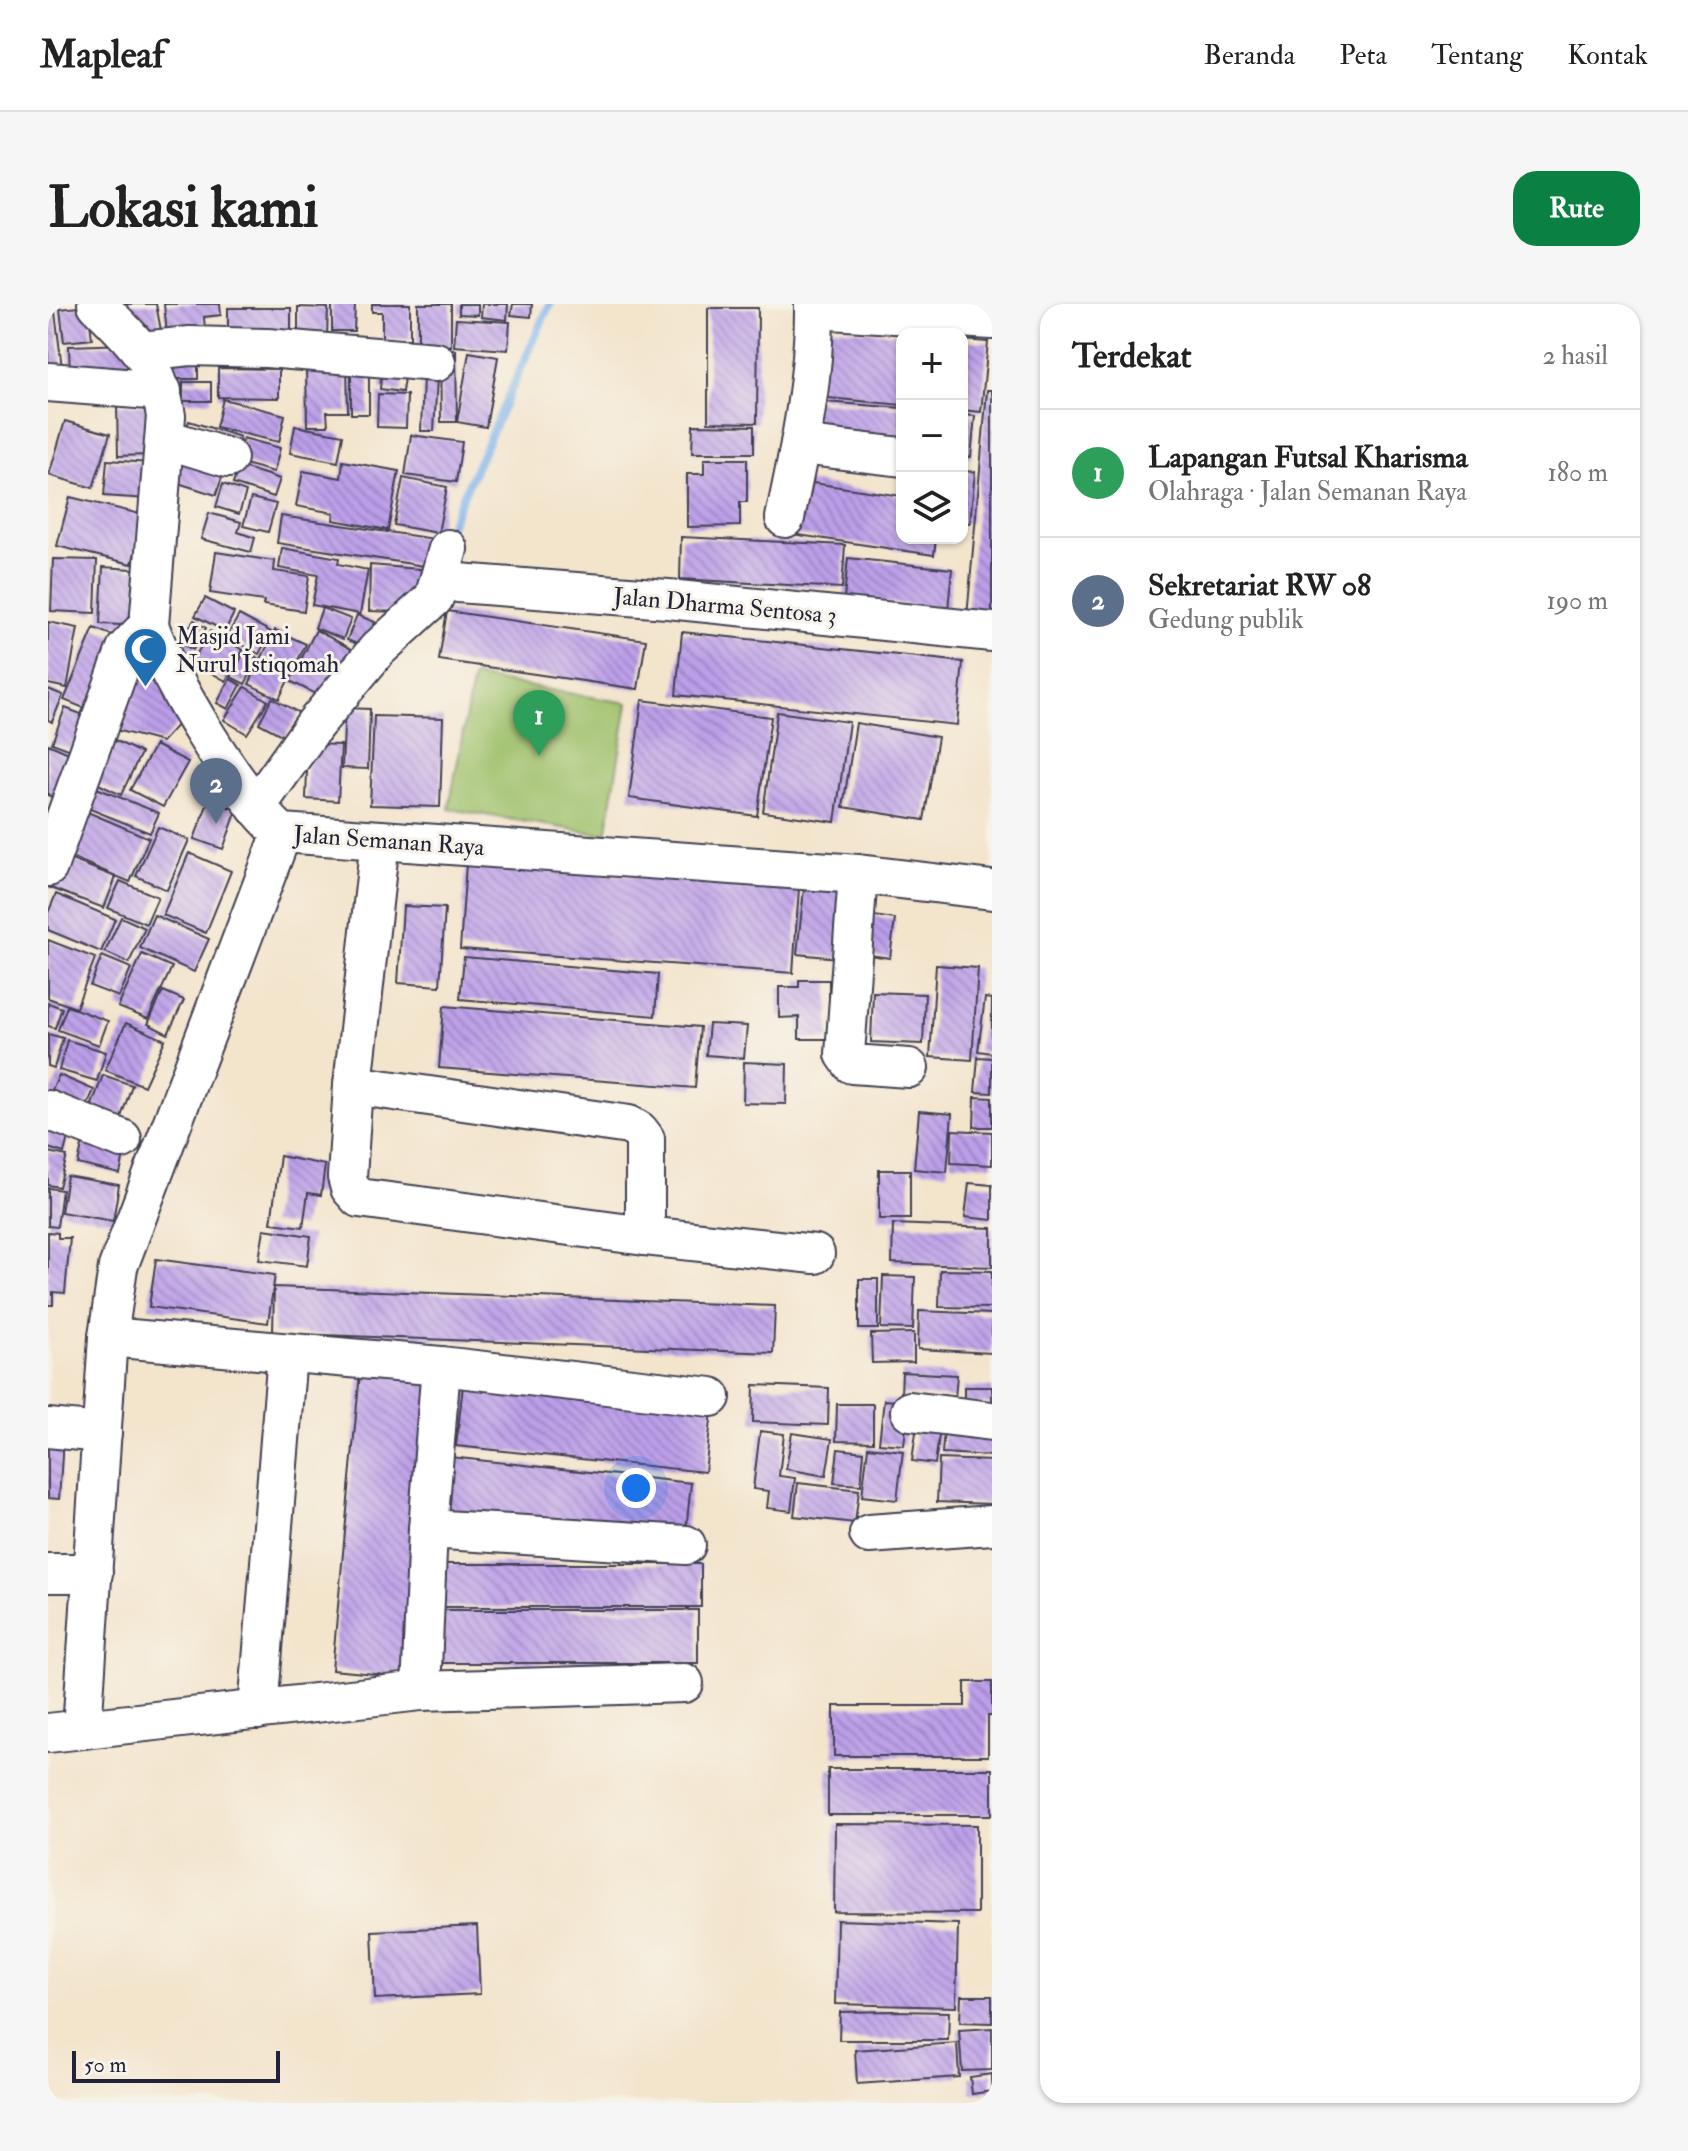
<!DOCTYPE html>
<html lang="id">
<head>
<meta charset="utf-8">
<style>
	:root { --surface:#fff; --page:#f6f6f6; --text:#222; --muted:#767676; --line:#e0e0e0; --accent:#0b8043 }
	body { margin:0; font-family:"IM FELL Double Pica",serif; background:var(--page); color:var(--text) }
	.controls { position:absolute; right:24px; top:24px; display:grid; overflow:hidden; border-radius:16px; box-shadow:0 2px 6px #0004 }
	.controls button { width:72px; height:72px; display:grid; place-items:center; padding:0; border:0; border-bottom:2px solid var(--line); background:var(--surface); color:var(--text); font:40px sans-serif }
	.scale { position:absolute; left:24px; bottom:20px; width:208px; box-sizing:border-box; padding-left:8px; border:4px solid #22223b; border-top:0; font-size:22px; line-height:28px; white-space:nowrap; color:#22223b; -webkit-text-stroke:6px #f7f3e8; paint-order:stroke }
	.you { position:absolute; left:588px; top:1184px; width:28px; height:28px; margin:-20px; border:6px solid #fff; border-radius:50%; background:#1a73e8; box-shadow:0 0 0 12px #1a73e833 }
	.badge { display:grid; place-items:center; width:52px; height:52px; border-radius:50%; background:var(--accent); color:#fff; font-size:26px; font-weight:700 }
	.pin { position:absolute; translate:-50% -66px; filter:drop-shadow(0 2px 4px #0008) }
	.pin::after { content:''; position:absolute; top:42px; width:28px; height:24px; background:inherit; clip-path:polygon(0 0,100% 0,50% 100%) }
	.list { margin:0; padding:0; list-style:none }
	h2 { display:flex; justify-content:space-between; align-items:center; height:104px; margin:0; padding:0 32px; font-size:34px }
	h2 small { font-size:26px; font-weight:400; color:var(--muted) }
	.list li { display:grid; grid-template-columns:52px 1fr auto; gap:24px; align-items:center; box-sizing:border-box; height:128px; padding:0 32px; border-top:2px solid var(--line) }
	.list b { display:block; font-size:30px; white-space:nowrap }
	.list p { margin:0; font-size:26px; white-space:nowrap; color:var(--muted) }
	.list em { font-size:26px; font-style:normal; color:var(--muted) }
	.icon { flex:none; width:44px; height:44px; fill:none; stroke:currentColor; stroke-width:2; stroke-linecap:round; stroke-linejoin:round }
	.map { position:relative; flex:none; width:944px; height:1799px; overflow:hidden; border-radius:24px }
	header { display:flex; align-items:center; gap:48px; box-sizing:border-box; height:112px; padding:0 40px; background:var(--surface); border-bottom:2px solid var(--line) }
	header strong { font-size:38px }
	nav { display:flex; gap:44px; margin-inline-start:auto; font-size:28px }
	.intro { display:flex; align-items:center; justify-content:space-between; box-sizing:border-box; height:192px; padding:0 48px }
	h1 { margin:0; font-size:56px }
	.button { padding:20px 36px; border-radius:24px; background:var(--accent); color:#fff; font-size:28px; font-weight:700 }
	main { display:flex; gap:48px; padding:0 48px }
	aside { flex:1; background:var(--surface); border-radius:24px; box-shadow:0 2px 6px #0004 }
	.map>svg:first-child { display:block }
</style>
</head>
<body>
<header>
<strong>Mapleaf</strong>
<nav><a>Beranda</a><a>Peta</a><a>Tentang</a><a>Kontak</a></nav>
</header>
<div class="intro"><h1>Lokasi kami</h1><a class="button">Rute</a></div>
<main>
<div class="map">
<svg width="944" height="1799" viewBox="0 0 944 1799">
	<defs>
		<pattern id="building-back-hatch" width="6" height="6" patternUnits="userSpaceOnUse" patternTransform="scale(2)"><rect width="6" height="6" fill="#bc9fe9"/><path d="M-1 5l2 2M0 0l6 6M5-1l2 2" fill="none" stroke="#9881be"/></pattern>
	</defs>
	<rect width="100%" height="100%" fill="#f7f3e8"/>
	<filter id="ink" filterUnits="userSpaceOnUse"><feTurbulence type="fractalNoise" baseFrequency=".0125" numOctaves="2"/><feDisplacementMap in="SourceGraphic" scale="16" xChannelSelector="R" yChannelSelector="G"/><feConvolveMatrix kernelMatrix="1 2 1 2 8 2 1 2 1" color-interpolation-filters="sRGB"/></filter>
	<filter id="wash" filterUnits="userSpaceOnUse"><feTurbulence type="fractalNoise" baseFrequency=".006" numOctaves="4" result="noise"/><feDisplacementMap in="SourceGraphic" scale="32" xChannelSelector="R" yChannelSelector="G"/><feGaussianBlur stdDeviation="1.8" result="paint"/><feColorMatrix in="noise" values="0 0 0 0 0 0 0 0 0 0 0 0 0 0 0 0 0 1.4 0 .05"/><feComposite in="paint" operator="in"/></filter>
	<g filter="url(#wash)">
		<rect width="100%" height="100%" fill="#f3e4cc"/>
		<path fill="#9ec069" stroke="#607152" stroke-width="2" d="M425 373 580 399 558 531 401 505Z"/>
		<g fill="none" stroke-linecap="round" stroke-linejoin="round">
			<path stroke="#7db2eb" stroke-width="8" d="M401 223 502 0"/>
		</g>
		<g id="blocks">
			<g fill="url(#building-back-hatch)">
				<path d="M0 0H6L14 64 0 66Z"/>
				<path d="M71 0H108L114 32 102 37Z"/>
				<path d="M116 0H172L173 11 156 13 157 26 119 30Z"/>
				<path d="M284 0H307L306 27H284Z"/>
				<path d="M324 0H362V35H334V8H324Z"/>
				<rect x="370" y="0" width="33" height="42"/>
				<path d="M411 0H430V11L411 10Z"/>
				<path d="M434 0H460L459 16 433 13Z"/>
				<path d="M465 0H484L483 13 463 11Z"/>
				<path d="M40 2 44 35 16 38 12 5Z"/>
				<path d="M250 3 280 4 279 33H250Z"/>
				<rect x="180" y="4" width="63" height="27"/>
				<path d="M660 4H710L709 119 660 118Z"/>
				<path d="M408 15 462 18 460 46 406 42Z"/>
				<path d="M777 23 854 30V101L770 93Z"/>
				<path d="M914 36 940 38 933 108 914 106Z"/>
				<path d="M80 40 81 72 22 74 21 42Z"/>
				<path d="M392 46H408L409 118H393Z"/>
				<path d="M150 48V75H125L124 49Z"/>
				<path d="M421 48 450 53 438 123 409 118Z"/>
				<path d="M258 60 299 61 300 108H279L280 122H259Z"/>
				<path d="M334 63 357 66 354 88 332 85Z"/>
				<path d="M170 64 231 65V94L170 93Z"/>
				<rect x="303" y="70" width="18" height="40"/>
				<path d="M375 72 389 73 386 127H373Z"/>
				<rect x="135" y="78" width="28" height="19"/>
				<path d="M939 86H944V316L919 313Z"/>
				<path d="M330 90 359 91 358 124 329 123Z"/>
				<path d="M175 95 237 111 231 138 168 123Z"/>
				<path d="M764 97 854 104 853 145 761 137Z"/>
				<path d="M69 101H100L101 151 70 152Z"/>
				<path d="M914 111 927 112 923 153 914 152Z"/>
				<path d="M17 117 62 130 45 184 1 171Z"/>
				<path d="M141 117 192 133 186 152 134 136Z"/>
				<path d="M645 121 706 122V149H644Z"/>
				<path d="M247 122 295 131 290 158 242 149Z"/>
				<path d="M363 131 414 138 408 178 357 171Z"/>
				<path d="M195 134 232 144 226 168 189 158Z"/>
				<path d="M140 143 180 156 168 191 127 178Z"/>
				<path d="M656 155H699V198H692V222L639 223V170H656Z"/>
				<path d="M59 156 102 159 100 195 56 192Z"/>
				<path d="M295 157 351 167 340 226 285 216 286 209 248 202 255 167 293 174Z"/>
				<path d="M191 162 232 175 226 193 185 180Z"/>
				<path d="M914 167 927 168 922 219 914 218Z"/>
				<path d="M355 174 399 183 390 229 346 221Z"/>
				<path d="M751 177 854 192V234H888L886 251 743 230Z"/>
				<path d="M175 180 198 188 191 210 168 203Z"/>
				<path d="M22 193 96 211 84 260 9 242Z"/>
				<path d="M203 194 228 200 220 228 195 222Z"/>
				<path d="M161 209 193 218 190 228 207 234 203 248 153 235Z"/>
				<path d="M233 212 387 235 383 263 229 239Z"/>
				<path d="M633 233 797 241 794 284 632 275Z"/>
				<path d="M234 244 291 254 290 260 320 266 312 310 264 301 270 271 231 264Z"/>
				<path d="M168 248 227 257 226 267 261 272 256 307 215 301 216 297 162 289Z"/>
				<path d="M800 254 904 265 900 305 796 294Z"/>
				<path d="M5 255 49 256 47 309 3 307Z"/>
				<path d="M322 261 382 266 379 296H354V308L321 307Z"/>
				<path d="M55 263 99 266 96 322 52 320Z"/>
				<path d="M157 294 186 309 177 327 147 312Z"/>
				<path d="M274 304 303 315 295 335 267 324Z"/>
				<path d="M399 307 598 336 590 385 391 356Z"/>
				<path d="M191 311 223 328 211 350 179 332Z"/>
				<path d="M309 311 327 318 317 343 299 336Z"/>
				<path d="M146 316 158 324 145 346 132 339Z"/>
				<path d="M0 318 30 324 19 384 0 380Z"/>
				<path d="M46 324 76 336 46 408 16 396Z"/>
				<path d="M227 326 258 340 231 395 201 380Z"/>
				<path d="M268 326 305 346 279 396 242 377Z"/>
				<path d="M162 327 195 346 178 377 144 358Z"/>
				<path d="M634 328 915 358 909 421 628 391Z"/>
				<path d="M85 336 142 407 114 438 56 423Z"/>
				<path d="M197 347 211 355 197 380 183 373Z"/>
				<path d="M182 375 193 381 180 405 169 399Z"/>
				<path d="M197 383 220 397 199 430 176 416Z"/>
				<path d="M0 385 15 391 4 418 0 416Z"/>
				<path d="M224 394 251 409 237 433 211 419Z"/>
				<path d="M594 396 723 413 709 512 581 494Z"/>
				<path d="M17 404 44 414 31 449 4 439Z"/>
				<path d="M297 404 322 405 320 465 294 464Z"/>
				<path d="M729 408 801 418 787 518 715 508Z"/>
				<path d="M326 412 395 414 392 503 322 501Z"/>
				<path d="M808 419 890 433 876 516 795 503Z"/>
				<path d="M62 434 93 449 73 491 42 476Z"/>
				<path d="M0 440 37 456 18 499 0 491Z"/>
				<path d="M260 440 293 441 290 497 258 495Z"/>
				<path d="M107 441 140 458 115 503 82 486Z"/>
				<path d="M46 483 111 509 102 529 37 503Z"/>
				<path d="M161 496 189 506 175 545 146 535Z"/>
				<path d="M30 504 101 534 82 578 11 548Z"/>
				<path d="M110 523 141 536 119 586 88 572Z"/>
				<path d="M141 549 183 567 158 629 115 611Z"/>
				<path d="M8 550 68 573 56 604 0 583V570Z"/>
				<path d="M418 560 751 584 745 669 412 645Z"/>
				<path d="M757 576 808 582 800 655 749 650Z"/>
				<path d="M72 577 110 593 98 620 60 604Z"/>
				<path d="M8 590 67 615 53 648 0 626V609Z"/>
				<path d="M355 602 397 604 392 682 350 679Z"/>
				<path d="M812 610 847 615 842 654 807 649Z"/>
				<path d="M106 611 161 635 146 668 92 644Z"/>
				<path d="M73 613 97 624 81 659 57 648Z"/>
				<path d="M0 636 47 654 28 704 0 694Z"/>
				<path d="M94 650 124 663 100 715 70 703Z"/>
				<path d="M54 652 83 664 71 693 42 682Z"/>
				<path d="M416 653 610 670 607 712 412 695Z"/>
				<path d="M888 661 930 664 924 756 882 753Z"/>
				<path d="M751 676H781V735H751V713L731 714V683H751Z"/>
				<path d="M115 687 136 696 120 730 100 720Z"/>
				<path d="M825 688 877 690 875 740 823 738Z"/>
				<path d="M937 694 944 695V749L930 747Z"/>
				<path d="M0 699 14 704 7 724 0 722Z"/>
				<path d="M19 702 60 717 51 741 10 726Z"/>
				<path d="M396 702 652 723 647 784 391 764Z"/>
				<path d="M78 719 117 736 96 782 57 766Z"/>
				<path d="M661 720 699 722 696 754 658 751Z"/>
				<path d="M0 730 15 734 6 764 0 762Z"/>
				<path d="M19 736 58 748 49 777 11 766Z"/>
				<path d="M930 753 944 754V789L927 788Z"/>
				<path d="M696 758 739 760 738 800 695 799Z"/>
				<path d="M11 771 46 786 33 815 0 795Z"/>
				<path d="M55 771 84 781 71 819 41 809Z"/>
				<path d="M927 793 944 794V823H926Z"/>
				<path d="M871 807 904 810 899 868 866 865Z"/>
				<path d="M0 811 24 818 16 849 0 844Z"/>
				<path d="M904 826 944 828V861L903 859Z"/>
				<path d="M37 828 79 838 72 870 30 860Z"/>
				<path d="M0 848 19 852 11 883 0 881Z"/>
				<path d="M232 852 277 861 273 891 260 889 255 923 223 919Z"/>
				<rect x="831" y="866" width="31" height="49"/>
				<path d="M19 872 71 881 65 917 13 908Z"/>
				<path d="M921 879 944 881V916L917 913Z"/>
				<path d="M0 884 14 886 9 923 0 922Z"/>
				<path d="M845 920 944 924V963L844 959Z"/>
				<path d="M216 925 263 932 259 962 211 956Z"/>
				<path d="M0 928 10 929V934H22L17 989 5 988V1001H0Z"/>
				<path d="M108 955 227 971 220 1019 101 1003Z"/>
				<path d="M892 966 944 967V1004L891 1003Z"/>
				<path d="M835 972 867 973 865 1025 833 1024Z"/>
				<rect x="811" y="975" width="19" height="50"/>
				<path d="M226 983 727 1002 725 1049 225 1029Z"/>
				<path d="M871 1007 944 1010V1049L870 1045Z"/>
				<path d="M866 1029V1058L824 1059 823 1030Z"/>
				<path d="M313 1058 388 1065 360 1373 284 1366Z"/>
				<path d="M854 1068 909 1071 907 1094 853 1090Z"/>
				<path d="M416 1073 665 1099 657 1168 408 1142Z"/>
				<path d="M706 1081 781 1084 780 1121 705 1118Z"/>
				<path d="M916 1083H944V1100L916 1099Z"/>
				<path d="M836 1096 861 1098 856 1141 831 1139Z"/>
				<path d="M789 1100H825V1138L788 1137Z"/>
				<path d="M870 1114 893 1117 887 1160 864 1157Z"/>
				<path d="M897 1116 944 1120V1152L894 1149Z"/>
				<path d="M712 1127 736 1130 731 1172 747 1174 743 1207 719 1204 721 1187 705 1185Z"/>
				<path d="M744 1129 784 1135 778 1172 738 1165Z"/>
				<path d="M0 1136 15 1137 11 1195 0 1194Z"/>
				<path d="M820 1143 855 1147 849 1196 814 1192Z"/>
				<path d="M790 1145 816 1148 813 1181 786 1179Z"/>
				<path d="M402 1153 643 1179 637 1236 396 1210Z"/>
				<path d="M891 1155 944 1157V1200L889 1198Z"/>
				<path d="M750 1179 811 1186 807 1219 746 1212Z"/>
				<rect x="390" y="1260" width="263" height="43"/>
				<rect x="386" y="1306" width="264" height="53"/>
				<path d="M917 1378H944V1412H940V1452H786V1402H917Z"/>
				<rect x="780" y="1465" width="164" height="46"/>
				<path d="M787 1520 929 1521V1609L786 1608Z"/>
				<path d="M789 1616 910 1620 908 1703 787 1700Z"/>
				<path d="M429 1622 432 1690 327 1695 324 1627Z"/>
				<path d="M913 1692H944V1719L912 1718Z"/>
				<path d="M846 1707 901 1708 900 1736H791L792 1708Z"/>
				<path d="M944 1724V1766L914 1767 911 1726Z"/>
				<path d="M909 1739 911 1773 809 1780 807 1746Z"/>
				<path d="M944 1770V1787L924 1790 922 1773Z"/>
			</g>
		</g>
	</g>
	<g filter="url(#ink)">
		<use href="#blocks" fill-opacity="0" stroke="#413f51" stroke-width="2"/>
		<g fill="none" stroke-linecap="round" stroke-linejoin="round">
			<defs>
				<g id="minor">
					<path d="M49 0C87 39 109 55 118 112L101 321C119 374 191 493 234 529L810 570 944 586"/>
					<path d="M766 5 944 16"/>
					<path d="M94 47 142 42 219 44 388 58"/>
					<path d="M0 78 114 87"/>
					<path d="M118 135 180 154"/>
					<path d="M752 141 854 153"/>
					<path d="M737 214C752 144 767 72 766 0"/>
					<path d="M410 279 620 295 944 328"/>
					<path d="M208 503 267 420 330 345 386 294 400 245"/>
					<path d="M332 536 305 781 299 873 302 884 311 894 597 932 767 950"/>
					<path d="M0 563 78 345 101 321"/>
					<path d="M810 570 797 750 804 760 861 764"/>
					<path d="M305 781 581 821 591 827 597 835V932"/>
					<path d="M0 806 74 835"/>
					<path d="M60 1033 393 1062 663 1093"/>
					<path d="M862 1107 944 1117"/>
					<path d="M0 1124 54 1129"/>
					<path d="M380 1225 638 1241"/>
					<path d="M821 1230 944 1221"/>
					<path d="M0 1269H45"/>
					<path d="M373 1387 380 1225 393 1062"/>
					<path d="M210 1406 239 1050"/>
					<path d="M34 1425 60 1033 70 963 234 529"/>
					<path d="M0 1429 373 1387 636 1379"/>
				</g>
			</defs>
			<use href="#minor" stroke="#413f51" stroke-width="42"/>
			<use href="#minor" stroke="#fff" stroke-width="38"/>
		</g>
	</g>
	<defs>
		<symbol id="mosque-pin" viewBox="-11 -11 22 30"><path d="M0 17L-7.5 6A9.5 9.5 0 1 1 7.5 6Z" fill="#1f6fb2" stroke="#f7f3e8"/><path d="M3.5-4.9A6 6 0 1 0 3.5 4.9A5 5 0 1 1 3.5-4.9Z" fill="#fff"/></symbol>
	</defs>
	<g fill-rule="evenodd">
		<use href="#mosque-pin" x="72" y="320" width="51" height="69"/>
	</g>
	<g text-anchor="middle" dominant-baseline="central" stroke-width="6" stroke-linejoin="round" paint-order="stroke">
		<g font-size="24" fill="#22223b" stroke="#f7f3e8">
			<text transform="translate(677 302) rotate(5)">Jalan Dharma Sentosa 3</text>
			<text transform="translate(341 537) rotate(4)">Jalan Semanan Raya</text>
		</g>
		<g font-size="24" fill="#22223b" stroke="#f7f3e8" text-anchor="start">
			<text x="128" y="332">Masjid Jami<tspan x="128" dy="28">Nurul Istiqomah</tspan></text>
		</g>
	</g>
</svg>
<div class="controls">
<button>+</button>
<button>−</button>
<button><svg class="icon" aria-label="layers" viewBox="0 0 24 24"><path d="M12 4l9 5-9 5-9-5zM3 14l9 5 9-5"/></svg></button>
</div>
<div class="scale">50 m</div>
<div class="you"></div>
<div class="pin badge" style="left:491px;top:452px;background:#2e9e5b">1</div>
<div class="pin badge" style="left:168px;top:520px;background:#5c6f8a">2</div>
</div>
<aside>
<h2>Terdekat<small>2 hasil</small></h2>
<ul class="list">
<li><span class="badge" style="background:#2e9e5b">1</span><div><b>Lapangan Futsal Kharisma</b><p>Olahraga · Jalan Semanan Raya</p></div><em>180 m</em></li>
<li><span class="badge" style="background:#5c6f8a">2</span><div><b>Sekretariat RW 08</b><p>Gedung publik</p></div><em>190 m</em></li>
</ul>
</aside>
</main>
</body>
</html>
